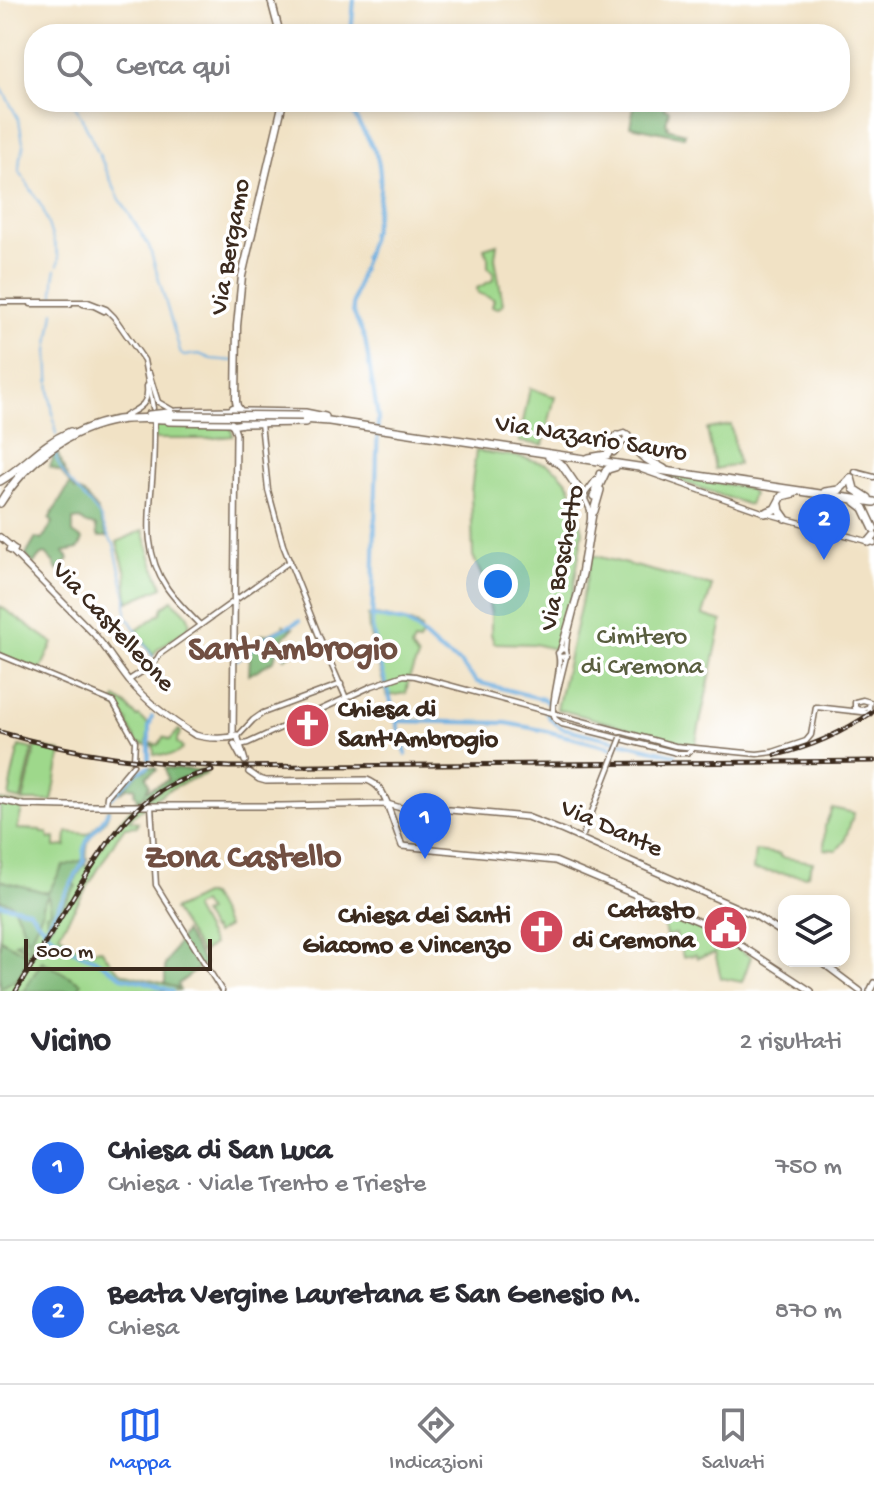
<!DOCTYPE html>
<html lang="it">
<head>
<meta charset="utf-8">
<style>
	:root { --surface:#fff; --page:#f2f2f3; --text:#2b2b33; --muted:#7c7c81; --line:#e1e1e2; --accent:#2563eb }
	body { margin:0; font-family:"Gochi Hand",sans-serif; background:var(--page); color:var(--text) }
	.controls { position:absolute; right:24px; bottom:24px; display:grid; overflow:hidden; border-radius:16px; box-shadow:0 4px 12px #0003 }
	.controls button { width:72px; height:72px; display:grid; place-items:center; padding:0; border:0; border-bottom:2px solid var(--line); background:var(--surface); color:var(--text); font:40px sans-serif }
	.scale { position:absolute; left:24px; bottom:20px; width:188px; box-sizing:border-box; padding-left:8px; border:4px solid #3b2a1e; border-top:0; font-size:22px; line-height:28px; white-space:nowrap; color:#3b2a1e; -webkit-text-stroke:6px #fff; paint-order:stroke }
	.you { position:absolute; left:498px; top:584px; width:28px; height:28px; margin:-20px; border:6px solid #fff; border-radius:50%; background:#1a73e8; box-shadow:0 0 0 12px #1a73e833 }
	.badge { display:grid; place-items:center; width:52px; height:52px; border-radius:50%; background:var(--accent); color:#fff; font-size:26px; font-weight:700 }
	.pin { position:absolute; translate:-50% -66px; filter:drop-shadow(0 2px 4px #0008) }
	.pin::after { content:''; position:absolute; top:42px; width:28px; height:24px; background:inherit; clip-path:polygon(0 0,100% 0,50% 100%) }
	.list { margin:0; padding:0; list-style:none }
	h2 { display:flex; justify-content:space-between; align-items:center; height:104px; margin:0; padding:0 32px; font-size:34px }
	h2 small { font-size:26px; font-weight:400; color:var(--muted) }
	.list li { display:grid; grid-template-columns:52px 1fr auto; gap:24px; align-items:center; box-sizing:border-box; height:144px; padding:0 32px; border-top:2px solid var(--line) }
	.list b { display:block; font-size:30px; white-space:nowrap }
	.list p { margin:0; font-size:26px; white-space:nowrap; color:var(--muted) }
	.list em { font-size:26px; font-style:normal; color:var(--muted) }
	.icon { flex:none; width:44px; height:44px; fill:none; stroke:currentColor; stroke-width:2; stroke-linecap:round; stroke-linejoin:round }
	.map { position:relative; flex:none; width:874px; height:991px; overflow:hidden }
	.search { position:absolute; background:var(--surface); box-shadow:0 4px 12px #0003; left:24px; right:24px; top:24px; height:88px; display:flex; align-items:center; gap:20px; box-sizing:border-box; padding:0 28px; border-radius:32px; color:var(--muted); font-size:30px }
	.sheet { height:392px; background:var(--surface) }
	nav { display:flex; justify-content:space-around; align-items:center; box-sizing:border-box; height:112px; border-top:2px solid var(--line); background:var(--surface); font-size:22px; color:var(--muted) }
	nav a { display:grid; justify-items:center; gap:4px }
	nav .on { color:var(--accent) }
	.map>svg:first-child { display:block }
</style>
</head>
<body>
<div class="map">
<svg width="874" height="991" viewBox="0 0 874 991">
	<rect width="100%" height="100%" fill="#fff"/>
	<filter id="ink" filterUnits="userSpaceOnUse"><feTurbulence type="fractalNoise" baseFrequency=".0125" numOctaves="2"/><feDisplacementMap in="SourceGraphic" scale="16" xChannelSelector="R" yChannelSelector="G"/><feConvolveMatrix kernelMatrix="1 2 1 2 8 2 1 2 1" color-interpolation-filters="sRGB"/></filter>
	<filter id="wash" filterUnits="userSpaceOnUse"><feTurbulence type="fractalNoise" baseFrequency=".006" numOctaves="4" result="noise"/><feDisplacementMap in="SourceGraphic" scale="32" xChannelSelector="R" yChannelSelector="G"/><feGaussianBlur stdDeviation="1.8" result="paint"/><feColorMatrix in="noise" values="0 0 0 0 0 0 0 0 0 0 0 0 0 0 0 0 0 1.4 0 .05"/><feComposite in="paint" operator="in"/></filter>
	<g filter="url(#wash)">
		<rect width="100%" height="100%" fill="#f1e2c5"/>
		<g fill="#9ed88b" stroke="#6c8154" stroke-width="2">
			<path d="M497 244 495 258 503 304 499 308 492 307 494 299 478 293 477 288 493 280V272L488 267V257L484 248Z"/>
			<path d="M530 388 555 397 543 445 519 442Z"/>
			<path d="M155 423 227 425 231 428 233 436 206 439H155Z"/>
			<path d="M731 425 738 464 715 469 707 429Z"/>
			<path d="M476 451 520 457 547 464 559 472 570 485 576 501 583 531 572 597 558 647 554 649 534 644 494 643 491 634V613L484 581 473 556 471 492Z"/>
			<path d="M671 475 748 488 753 494 749 505 671 478Z"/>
			<path d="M143 530 154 567 163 587 128 602 126 573 117 542Z"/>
			<path d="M592 555 712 586 703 615 722 621 695 746 557 709Z"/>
			<path d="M172 600C180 608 194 616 188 628L157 650 153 656 137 630 161 613 163 607Z"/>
			<path d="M0 606 53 643 40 671 0 654Z"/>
			<path d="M376 615 413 623 421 629 422 635 419 642 414 641 411 648 418 658 409 678 406 693 387 696 369 631 368 616Z"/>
			<path d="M116 698 125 704 137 717 139 716 149 725 147 742 158 745 164 737 170 740 179 730 181 732 177 739V743L183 748C175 758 166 755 154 754V746L137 743 128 725V722L120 710 117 709 114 702Z"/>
			<path d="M19 746 33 749 21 800 9 797 11 787 10 786Z"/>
			<path d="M36 746 61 752 52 801H23Z"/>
			<path d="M207 771 206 774C173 785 154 797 129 820L138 822 137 826 125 827 117 838 59 934C72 944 84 953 101 949L112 964 122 973 170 985 181 991H0V800L23 805 17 829 41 830V833H48L49 839 55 838V847L66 846 67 832 87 834 91 832 107 815V809H109C108 823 97 826 90 838 85 846 88 856 85 865L88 867 111 831 133 806 139 804 172 782Z"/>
			<path d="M832 808 854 813 844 842 837 850 824 849 825 826Z"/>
			<path d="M755 851 780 854V857L813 862 808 874 805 876 753 870Z"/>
			<path d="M203 895H210L227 927 215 934 213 929 211 930 202 914 207 912 202 903 193 908 213 945 201 953 173 910Z"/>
			<path d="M664 913 711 933 751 957 742 982 721 978 715 953 697 958 696 955 683 957 676 934 666 936 662 916Z"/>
		</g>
		<g fill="#7eb877" stroke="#5c714a" stroke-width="2">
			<path d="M635 102H665L664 108 669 110 666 124 668 125 667 128 685 133 684 137 630 126Z"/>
			<path d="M56 450 70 484 75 490 84 494 97 510 107 537H99L97 535 96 526 87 524 80 519 73 520V533L83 540 78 549 63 552 69 559 57 571 54 563 46 554 41 555 33 564 26 555 36 538 42 540 53 522 49 519 70 484 61 472 50 467 53 459 50 455Z"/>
			<path d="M283 624 286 627 293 628 281 641 283 648 288 649 298 646 300 649 285 658 281 650 277 651 274 660 249 675 250 653 241 655 240 654 263 634H270L284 627Z"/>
			<path d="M149 767H155L157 770 146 776 149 785 146 791 168 780 165 768 207 771 172 782 147 798 145 795 140 799 141 800 138 803H134L138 798 134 793 136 789 134 787 127 788 118 794 139 772 146 770Z"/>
			<path d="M87 859 73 884 76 886 48 929 46 914 51 911 48 895 42 906 43 910 30 940 31 951 15 943 26 938 21 922 11 903 0 900V880L48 893 63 866Z"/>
			<path d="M184 932 205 964 178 984 179 989 165 984V965Z"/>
			<path d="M0 939 31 956 18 978 0 988Z"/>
			<path d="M42 961 81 983 78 991H24Z"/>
		</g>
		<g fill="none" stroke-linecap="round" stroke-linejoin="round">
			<g stroke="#6baee0" stroke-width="2">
				<path d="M0 85 19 120 24 148 20 157 19 170 43 209 59 258 58 265"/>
				<path d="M73 102 86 126 118 196 149 246 181 354 184 356 199 354 211 359 234 361"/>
				<path d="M54 296V279L56 269"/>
				<path d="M54 312 48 351 50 395 56 434"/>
				<path d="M55 453C60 480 85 494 99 516 105 525 106 536 114 544L126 596V615L153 657"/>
			</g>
			<g stroke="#6baee0" stroke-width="4">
				<path d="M351 34 354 0"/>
				<path d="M348 102C355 122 370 137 377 157 390 198 361 262 353 303V312L365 339 378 418 372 627 380 664 406 754"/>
				<path d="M371 616 405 622 414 627 439 650 460 663 477 682 543 699 549 704"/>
				<path d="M237 659 265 638 299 621"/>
				<path d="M546 712 551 720 562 728 675 755"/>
				<path d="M398 721 506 723 542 730 613 748"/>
				<path d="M149 760V727L152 717"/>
				<path d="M111 798 137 772 148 767"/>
				<path d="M0 904 29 910 47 932 72 950 93 958 122 977 146 982 172 991"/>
				<path d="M45 930 84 861C83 831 98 834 108 811"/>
			</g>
		</g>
	</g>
	<g filter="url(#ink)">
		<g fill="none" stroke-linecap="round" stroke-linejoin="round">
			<path stroke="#cdbda4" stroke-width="4" stroke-dasharray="4 2" stroke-linecap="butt" d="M599 473 614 453"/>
			<defs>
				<g id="tertiary">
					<path d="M0 302H88L106 309 114 317 144 360 153 408"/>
					<path d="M31 304H70"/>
					<path d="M83 304 94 306 104 311"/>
					<path d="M149 373 158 402 172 410"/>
					<path d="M125 416C139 408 149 405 147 386"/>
					<path d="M154 422C154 437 154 452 153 466 151 509 140 548 167 588 176 601 189 614 200 625"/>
					<path d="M261 423 268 490 283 545 319 636 346 698"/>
					<path d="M624 433 627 436 626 439 614 453 618 435Z"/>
					<path d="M642 470 765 513 874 543"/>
					<path d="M855 472 874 477"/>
					<path d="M594 490 599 473"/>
					<path d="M585 494 596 479"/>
					<path d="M560 650 577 593 590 519V510L584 497"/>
					<path d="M566 650 567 639 584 572 594 511"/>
					<path d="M0 655 113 702 135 741 134 759"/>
					<path d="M129 680 154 664 160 654 290 561"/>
					<path d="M863 700 870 702 869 707 861 710 855 708V702Z"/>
					<path d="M555 702 566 657"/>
					<path d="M553 712 555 719 562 724 677 753H687L691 750"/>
					<path d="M553 712C552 694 563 667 558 653L562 649 566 650 567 656 560 657"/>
					<path d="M238 736 253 720 263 713 341 684"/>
					<path d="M240 745 248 743 372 686 404 675 415 676 675 746 757 754 773 752 806 741 811 735 816 707 870 713 869 707"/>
					<path d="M106 806 107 796 133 765"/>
					<path d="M151 806 156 885 222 991"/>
				</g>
				<g id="secondary">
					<path d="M0 537 12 547 9 550 13 552 15 549 12 547"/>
					<path d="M13 552 94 634C107 649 117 666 129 681 148 703 171 720 195 735 208 739 225 739 238 736"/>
					<path d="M237 735 245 761"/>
					<path d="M233 737 236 434 233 425"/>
					<path d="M234 744 241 757"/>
					<path d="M249 772 259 779 266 781 367 780C380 785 383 793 388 805"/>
					<path d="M0 800 23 805 67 806H281L387 804 408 810H450L527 817 563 831 754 915 784 934"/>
					<path d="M387 804 402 846 555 861 714 928 811 991"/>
					<path d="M820 961 860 991"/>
					<path d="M870 991 874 983"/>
				</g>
				<g id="primary">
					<path d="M271 0 280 34"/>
					<path d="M239 409 233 408 228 413V420L233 425 241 424 244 416 237 406 236 401 237 326 242 276 283 102"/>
				</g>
				<g id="trunk">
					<path d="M243 412 305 413 325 417"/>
					<path d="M149 415 178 412 229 411"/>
					<path d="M302 419 329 421 874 502"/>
					<path d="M169 421 229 422"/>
					<path d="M242 423 305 422"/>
					<path d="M627 436C641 458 642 457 664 469"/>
					<path d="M549 457 562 465 584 497"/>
					<path d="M589 458 607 455 617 436"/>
					<path d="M851 478 854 489 868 498"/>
					<path d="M0 481C26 466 40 445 70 432"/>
					<path d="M825 492 839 490 851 478"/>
					<path d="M594 496 606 471 608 469 615 467"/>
					<path d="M856 502 864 508 874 529"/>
					<path d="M0 503C25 462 69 428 118 420 136 417 155 419 173 419"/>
					<path d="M779 505 780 511 785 518"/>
					<path d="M594 511 600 490"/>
					<path d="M765 513 775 509 782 496 794 493"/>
					<path d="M869 542 874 536"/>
				</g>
			</defs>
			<use href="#tertiary" stroke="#7b6a58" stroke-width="7"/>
			<use href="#secondary" stroke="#7b6a58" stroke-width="8"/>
			<use href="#primary" stroke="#7b6a58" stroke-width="9"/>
			<use href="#trunk" stroke="#7b6a58" stroke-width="10"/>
			<use href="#tertiary" stroke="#fff" stroke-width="4"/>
			<use href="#secondary" stroke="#fff" stroke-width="5"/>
			<use href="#primary" stroke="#fff" stroke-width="6"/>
			<use href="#trunk" stroke="#fff" stroke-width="7"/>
			<defs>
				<g id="rail">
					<path d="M0 732C79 756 148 763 230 767L874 761"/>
					<path d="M776 755C812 747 844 732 874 711"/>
					<path d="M16 991C37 957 57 924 77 890 112 835 142 784 212 771"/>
				</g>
			</defs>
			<use href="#rail" stroke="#3b2a1e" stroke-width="5"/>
			<use href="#rail" stroke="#fff" stroke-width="2" stroke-dasharray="6" stroke-linecap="butt"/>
			<defs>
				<path id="tertiary-bridge" d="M583 835 621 738"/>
				<path id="trunk-bridge" d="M173 415 302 416"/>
			</defs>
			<use href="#tertiary-bridge" stroke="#7b6a58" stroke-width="7" stroke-linecap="butt"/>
			<use href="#trunk-bridge" stroke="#7b6a58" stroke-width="10" stroke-linecap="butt"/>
			<use href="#tertiary-bridge" stroke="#fff" stroke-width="4"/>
			<use href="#trunk-bridge" stroke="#fff" stroke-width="7"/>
		</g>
	</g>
	<defs>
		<symbol id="church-disc" viewBox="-11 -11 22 22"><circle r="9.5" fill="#d1495b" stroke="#fff"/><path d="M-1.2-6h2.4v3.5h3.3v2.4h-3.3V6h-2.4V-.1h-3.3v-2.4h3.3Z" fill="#fff"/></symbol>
		<symbol id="civic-disc" viewBox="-11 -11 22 22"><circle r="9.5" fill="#d1495b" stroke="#fff"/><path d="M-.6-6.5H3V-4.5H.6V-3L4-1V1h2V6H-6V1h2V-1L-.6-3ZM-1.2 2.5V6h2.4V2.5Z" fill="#fff"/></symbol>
	</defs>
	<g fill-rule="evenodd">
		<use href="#church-disc" x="282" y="700" width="51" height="51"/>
		<use href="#civic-disc" x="700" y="902" width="51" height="51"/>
		<use href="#church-disc" x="516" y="906" width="51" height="51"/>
	</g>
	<g text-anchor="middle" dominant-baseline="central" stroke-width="7" stroke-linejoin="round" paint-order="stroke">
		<g font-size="26" fill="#3b2a1e" stroke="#fff">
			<text transform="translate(232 247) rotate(-80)">Via Bergamo</text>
			<text transform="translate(591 440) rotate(9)">Via Nazario Sauro</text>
			<text transform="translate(564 558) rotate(-79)">Via Boschetto</text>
			<text transform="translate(112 628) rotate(47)">Via Castelleone</text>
			<text transform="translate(611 830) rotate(24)">Via Dante</text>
		</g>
		<g font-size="26" fill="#595e3f" stroke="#fff">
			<text x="642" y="638">Cimitero<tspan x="642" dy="30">di Cremona</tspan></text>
		</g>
		<g font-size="26" font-weight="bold" fill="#3b2a1e" stroke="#fff" text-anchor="end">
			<text x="338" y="711" text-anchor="start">Chiesa di<tspan x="338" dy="30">Sant'Ambrogio</tspan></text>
			<text x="695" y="912">Catasto<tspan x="695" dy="30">di Cremona</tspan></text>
			<text x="511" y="917">Chiesa dei Santi<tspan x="511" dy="30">Giacomo e Vincenzo</tspan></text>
		</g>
		<g font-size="34" font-weight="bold" fill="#714f42" stroke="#fff">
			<text x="293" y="652">Sant'Ambrogio</text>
			<text x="243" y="860">Zona Castello</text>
		</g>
	</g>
</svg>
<div class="controls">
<button><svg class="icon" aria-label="layers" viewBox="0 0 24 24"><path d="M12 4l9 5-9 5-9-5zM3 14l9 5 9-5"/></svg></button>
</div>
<div class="scale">500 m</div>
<div class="you"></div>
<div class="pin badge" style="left:425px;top:859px">1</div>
<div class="pin badge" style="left:824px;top:560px">2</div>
<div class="search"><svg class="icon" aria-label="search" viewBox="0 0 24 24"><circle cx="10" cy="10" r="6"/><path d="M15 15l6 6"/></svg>Cerca qui</div>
</div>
<section class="sheet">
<h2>Vicino<small>2 risultati</small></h2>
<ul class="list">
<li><span class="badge">1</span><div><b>Chiesa di San Luca</b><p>Chiesa · Viale Trento e Trieste</p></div><em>750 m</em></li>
<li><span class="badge">2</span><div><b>Beata Vergine Lauretana E San Genesio M.</b><p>Chiesa</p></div><em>870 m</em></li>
</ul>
</section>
<nav>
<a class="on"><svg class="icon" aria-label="map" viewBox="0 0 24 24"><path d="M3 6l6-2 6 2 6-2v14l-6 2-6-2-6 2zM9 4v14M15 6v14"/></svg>Mappa</a>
<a><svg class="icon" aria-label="directions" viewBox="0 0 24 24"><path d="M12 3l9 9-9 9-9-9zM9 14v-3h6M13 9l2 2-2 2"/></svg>Indicazioni</a>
<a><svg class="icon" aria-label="saved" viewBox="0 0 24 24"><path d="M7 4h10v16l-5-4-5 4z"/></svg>Salvati</a>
</nav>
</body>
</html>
